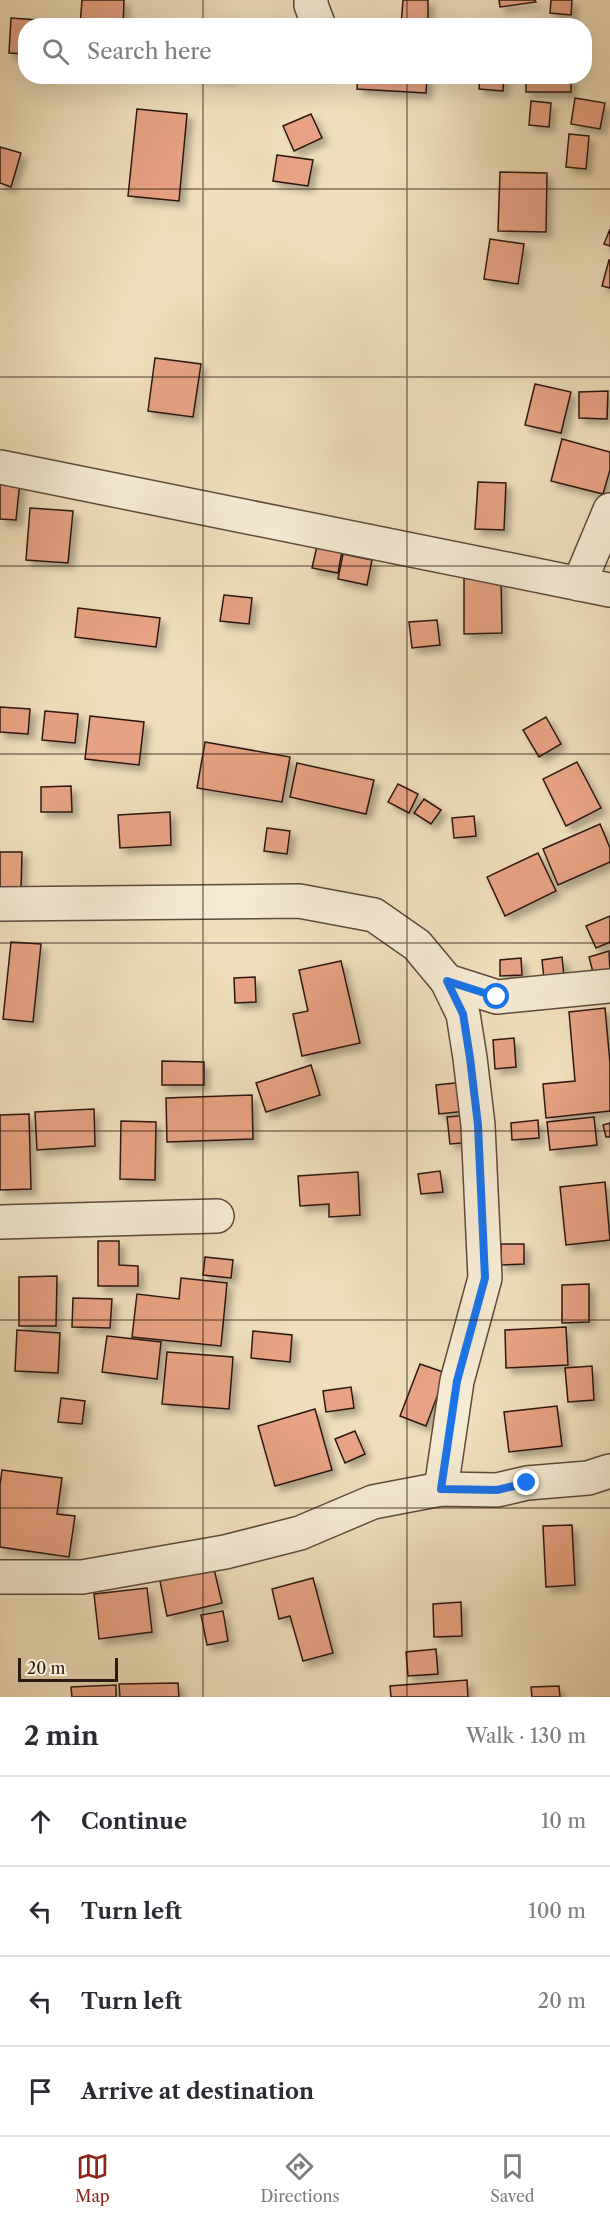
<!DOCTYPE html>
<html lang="en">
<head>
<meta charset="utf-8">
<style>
	:root { --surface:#fff; --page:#f7f7f7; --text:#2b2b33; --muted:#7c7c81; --line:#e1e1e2; --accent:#8f2418 }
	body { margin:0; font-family:"Libre Caslon Text",serif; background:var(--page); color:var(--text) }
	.scale { position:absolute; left:18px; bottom:15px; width:100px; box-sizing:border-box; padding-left:6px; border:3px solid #2d1911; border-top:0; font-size:16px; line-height:21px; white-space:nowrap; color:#2d1911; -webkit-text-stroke:4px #f5ead2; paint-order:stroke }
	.stop { position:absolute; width:18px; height:18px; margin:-14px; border:4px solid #1a73e8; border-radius:50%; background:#fff }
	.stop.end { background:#1a73e8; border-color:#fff; box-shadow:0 2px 6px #0008 }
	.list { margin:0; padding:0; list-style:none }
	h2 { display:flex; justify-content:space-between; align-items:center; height:78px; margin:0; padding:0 24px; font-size:26px }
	h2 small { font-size:20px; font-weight:400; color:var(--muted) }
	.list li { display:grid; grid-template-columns:39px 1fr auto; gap:18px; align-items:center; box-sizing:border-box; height:90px; padding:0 24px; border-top:2px solid var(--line) }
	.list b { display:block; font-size:22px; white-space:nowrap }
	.list em { font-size:20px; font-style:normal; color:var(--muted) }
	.icon { flex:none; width:33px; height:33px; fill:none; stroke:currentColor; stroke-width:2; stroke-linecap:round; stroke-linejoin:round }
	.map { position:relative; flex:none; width:610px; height:1697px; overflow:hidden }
	.search { position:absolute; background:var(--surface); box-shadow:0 6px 24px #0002; left:18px; right:18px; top:18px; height:66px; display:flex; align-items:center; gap:15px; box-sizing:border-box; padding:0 21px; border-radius:24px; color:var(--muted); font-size:22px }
	.sheet { height:438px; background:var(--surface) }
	nav { display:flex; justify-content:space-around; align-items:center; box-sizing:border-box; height:84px; border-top:2px solid var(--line); background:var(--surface); font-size:16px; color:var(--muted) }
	nav a { display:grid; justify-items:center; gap:3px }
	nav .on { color:var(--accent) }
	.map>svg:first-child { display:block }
</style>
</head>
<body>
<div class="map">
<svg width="610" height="1697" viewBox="0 0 610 1697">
	<defs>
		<filter id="shadow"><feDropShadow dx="5.5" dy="5.5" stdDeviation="3" flood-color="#0004"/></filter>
	</defs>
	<rect width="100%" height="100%" fill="#efdeb9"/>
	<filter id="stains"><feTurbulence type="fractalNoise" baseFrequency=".00333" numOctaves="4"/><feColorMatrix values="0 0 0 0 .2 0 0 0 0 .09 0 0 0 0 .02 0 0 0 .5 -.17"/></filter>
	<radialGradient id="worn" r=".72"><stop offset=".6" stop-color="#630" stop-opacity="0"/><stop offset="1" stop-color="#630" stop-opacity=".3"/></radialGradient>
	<g fill="#e6a282" stroke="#2d1911" stroke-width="1.5" filter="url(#shadow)">
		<path d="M82 0H124L123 26H80Z"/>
		<path d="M403 0H428V26H401Z"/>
		<path d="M499 0H535L536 2 500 7Z"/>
		<path d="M551 0H572L571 15 550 13Z"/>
		<path d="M11 18 51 21 50 26H26V54L9 53Z"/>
		<path d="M489 19 512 23V26H488Z"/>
		<path d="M189 76H230V79Z"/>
		<path d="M358 76H427L426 93 357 89Z"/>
		<path d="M480 76H504L503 91 479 89Z"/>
		<rect x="526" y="76" width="45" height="16"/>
		<path d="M575 98 605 103 600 129 571 124Z"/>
		<path d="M531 101 551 103 549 127 529 125Z"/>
		<path d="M137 109 187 114 179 201 128 196Z"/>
		<path d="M311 114 322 138 294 151 283 126Z"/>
		<path d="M569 134 589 136 586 169 566 167Z"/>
		<path d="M0 147 21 153 11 187 0 183Z"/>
		<path d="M277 155 313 160 308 186 273 181Z"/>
		<path d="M500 172 547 173 546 232 498 231Z"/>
		<path d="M610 229V246L604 244Z"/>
		<path d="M490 239 524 244 518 284 484 279Z"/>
		<path d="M609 260H610V288L602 286Z"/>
		<path d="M155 358 201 364 193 417 148 411Z"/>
		<path d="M535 384 571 392 561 433 525 425Z"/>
		<path d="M608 391 607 419 579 418V392Z"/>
		<path d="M562 439 610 452V470L603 494 551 481Z"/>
		<path d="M0 479 20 481 16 520 0 519Z"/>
		<path d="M478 482 506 483 504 530 475 529Z"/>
		<path d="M30 508 73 511 68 563 26 560Z"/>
		<path d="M317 546 342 551 338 573 312 568Z"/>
		<path d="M343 554 372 560 367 585 338 579Z"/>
		<path d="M501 576 502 633 464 634V577Z"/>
		<path d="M224 595 252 598 249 624 220 621Z"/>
		<path d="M78 608 160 618 156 647 75 637Z"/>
		<path d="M437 620 440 645 412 648 409 622Z"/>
		<path d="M0 707 30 709 28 734 0 732Z"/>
		<path d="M45 711 78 714 75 743 42 740Z"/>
		<path d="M90 716 144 722 139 765 85 759Z"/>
		<path d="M546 717 561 744 539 757 523 730Z"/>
		<path d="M205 742 290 757 282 802 197 788Z"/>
		<path d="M577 762 601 808 566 826 543 779Z"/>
		<path d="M297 763 374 780 366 814 290 797Z"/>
		<path d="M398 784 418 794 409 813 388 802Z"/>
		<path d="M71 786 72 812H41V787Z"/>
		<path d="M424 799 441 810 431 824 414 813Z"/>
		<path d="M170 812 171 845 120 848 118 815Z"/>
		<path d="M474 816 476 836 454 838 452 818Z"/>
		<path d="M600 824 610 848V862L558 885 543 849Z"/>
		<path d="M267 828 290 831 287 854 264 851Z"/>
		<path d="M0 852H22L21 891H0Z"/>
		<path d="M538 853 556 891 505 916 487 877Z"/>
		<path d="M610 916V942L596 948 586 926Z"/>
		<path d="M11 942 41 944 33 1022 3 1019Z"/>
		<path d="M609 951 610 971 594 976 589 957Z"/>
		<path d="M562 957 564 977 544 979 542 960Z"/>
		<path d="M521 958 522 975 500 976V960Z"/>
		<path d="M341 961 360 1043 302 1056 293 1014 308 1011 299 970Z"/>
		<path d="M255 977 256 1002 235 1003 234 978Z"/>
		<path d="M605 1008 610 1063V1111L546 1118 543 1084 575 1081 569 1012Z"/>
		<path d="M514 1038 516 1067 495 1069 493 1040Z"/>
		<path d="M162 1061 204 1062V1085H162Z"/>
		<path d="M311 1065 320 1095 266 1112 256 1083Z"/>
		<path d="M464 1082 466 1111 439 1114 436 1085Z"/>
		<path d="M252 1095 253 1139 167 1142 166 1098Z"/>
		<path d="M94 1109 95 1146 37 1150 35 1112Z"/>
		<path d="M29 1114 31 1189 0 1190V1115Z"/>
		<path d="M471 1115 473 1142 450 1144 447 1117Z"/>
		<path d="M594 1117 597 1145 550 1150 547 1122Z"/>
		<path d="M538 1120 539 1138 512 1140 511 1123Z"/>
		<path d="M121 1121 156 1122 155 1180 120 1179Z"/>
		<path d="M610 1123V1137H606L603 1125Z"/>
		<path d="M440 1171 443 1192 421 1194 418 1174Z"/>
		<path d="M358 1172 360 1215 329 1217V1204L300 1206 298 1176Z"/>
		<path d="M605 1182 610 1240 566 1245 560 1187Z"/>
		<path d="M98 1241H119V1265L138 1266V1286H98Z"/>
		<path d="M501 1244H524V1264L501 1265Z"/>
		<path d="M205 1257 233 1260 231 1278 203 1275Z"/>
		<path d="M57 1276 56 1326H19V1277Z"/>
		<path d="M181 1278 227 1283 221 1346 132 1337 137 1294 179 1299Z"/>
		<path d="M589 1284V1322L562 1323V1285Z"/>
		<path d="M73 1298 112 1299 110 1328 72 1327Z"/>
		<path d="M566 1327 568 1365 506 1368 505 1330Z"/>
		<path d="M17 1330 60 1333 58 1373 15 1371Z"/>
		<path d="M253 1331 292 1335 290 1362 251 1358Z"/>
		<path d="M107 1336 161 1342 157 1379 102 1372Z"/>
		<path d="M167 1352 233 1357 229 1409 162 1404Z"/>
		<path d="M420 1364 446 1373 426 1426 400 1416Z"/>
		<path d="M592 1366 594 1400 568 1402 565 1368Z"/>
		<path d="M351 1387 354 1408 326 1412 323 1391Z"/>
		<path d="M61 1398 85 1401 82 1424 58 1422Z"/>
		<path d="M557 1406 562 1446 509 1452 504 1412Z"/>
		<path d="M315 1409 332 1470 275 1486 258 1426Z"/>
		<path d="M355 1431 365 1454 345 1463 335 1439Z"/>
		<path d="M2 1470 62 1478 57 1514 75 1516 69 1557 0 1547V1485Z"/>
		<path d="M572 1525 575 1585 546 1587 543 1526Z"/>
		<path d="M214 1569 222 1603 167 1616 160 1581Z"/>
		<path d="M313 1578 333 1653 303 1661 290 1616 279 1619 272 1589Z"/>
		<path d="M147 1588 152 1632 99 1639 94 1594Z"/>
		<path d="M461 1602 462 1636 434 1637 433 1604Z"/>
		<path d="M223 1611 228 1641 207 1645 201 1615Z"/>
		<path d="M436 1649 438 1674 408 1676 406 1652Z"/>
		<path d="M467 1680 468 1697H391L390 1686Z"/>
		<path d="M178 1683 179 1697H120L119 1684Z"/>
		<path d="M116 1685V1697H72L71 1687Z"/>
		<path d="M559 1686 560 1697H532L531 1687Z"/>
	</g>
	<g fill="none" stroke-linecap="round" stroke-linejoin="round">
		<defs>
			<g id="minor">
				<path d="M311 0V5L319 26"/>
				<path d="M0 467 610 590"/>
				<path d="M579 584 610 510"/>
				<path d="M0 904 299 901 374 915 417 945 447 981 497 997 610 986"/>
				<path d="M0 1222 217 1216"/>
				<path d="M441 1489 457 1381 485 1278 478 1125 470 1058 463 1014 447 981"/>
				<path d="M0 1577H82L225 1552 300 1533 373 1502 441 1489 497 1490 527 1483 588 1478 610 1471"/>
			</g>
		</defs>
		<use href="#minor" stroke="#5e4a3b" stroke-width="36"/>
		<use href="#minor" stroke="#f5ead2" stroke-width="33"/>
	</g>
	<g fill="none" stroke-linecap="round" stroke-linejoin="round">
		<path stroke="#1a73e8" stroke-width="8" d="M497 997 447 981 463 1014 470 1058 478 1125 485 1278 457 1381 441 1489 497 1490 527 1483"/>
	</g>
	<path fill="none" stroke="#2d1911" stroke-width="1.5" stroke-opacity="0.55" d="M203 0V26M407 0V26M203 76V1697M407 76V1697M0 189H610M0 377H610M0 566H610M0 754H610M0 943H610M0 1131H610M0 1320H610M0 1508H610"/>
	<rect width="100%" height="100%" filter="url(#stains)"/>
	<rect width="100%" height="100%" fill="url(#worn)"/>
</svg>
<div class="scale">20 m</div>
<div class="stop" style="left:497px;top:997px"></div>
<div class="stop end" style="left:527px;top:1483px"></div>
<div class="search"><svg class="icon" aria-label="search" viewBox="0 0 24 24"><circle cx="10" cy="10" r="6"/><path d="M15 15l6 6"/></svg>Search here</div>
</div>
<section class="sheet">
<h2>2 min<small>Walk · 130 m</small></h2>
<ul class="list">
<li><svg class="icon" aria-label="ahead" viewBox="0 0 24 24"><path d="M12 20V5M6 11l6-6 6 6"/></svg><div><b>Continue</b></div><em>10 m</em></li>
<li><svg class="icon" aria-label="left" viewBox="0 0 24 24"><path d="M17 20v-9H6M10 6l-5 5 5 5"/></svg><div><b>Turn left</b></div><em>100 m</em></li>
<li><svg class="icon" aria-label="left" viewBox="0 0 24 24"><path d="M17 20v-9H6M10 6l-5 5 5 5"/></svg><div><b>Turn left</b></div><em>20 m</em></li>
<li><svg class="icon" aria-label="arrive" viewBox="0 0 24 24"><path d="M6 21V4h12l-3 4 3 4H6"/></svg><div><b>Arrive at destination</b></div></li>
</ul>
</section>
<nav>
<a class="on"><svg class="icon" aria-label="map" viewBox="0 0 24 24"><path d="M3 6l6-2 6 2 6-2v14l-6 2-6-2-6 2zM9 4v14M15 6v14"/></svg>Map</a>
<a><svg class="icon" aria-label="directions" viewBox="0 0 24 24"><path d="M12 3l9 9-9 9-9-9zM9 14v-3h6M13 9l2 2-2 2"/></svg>Directions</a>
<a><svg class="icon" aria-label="saved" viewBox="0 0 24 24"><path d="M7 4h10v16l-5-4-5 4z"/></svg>Saved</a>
</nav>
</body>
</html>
